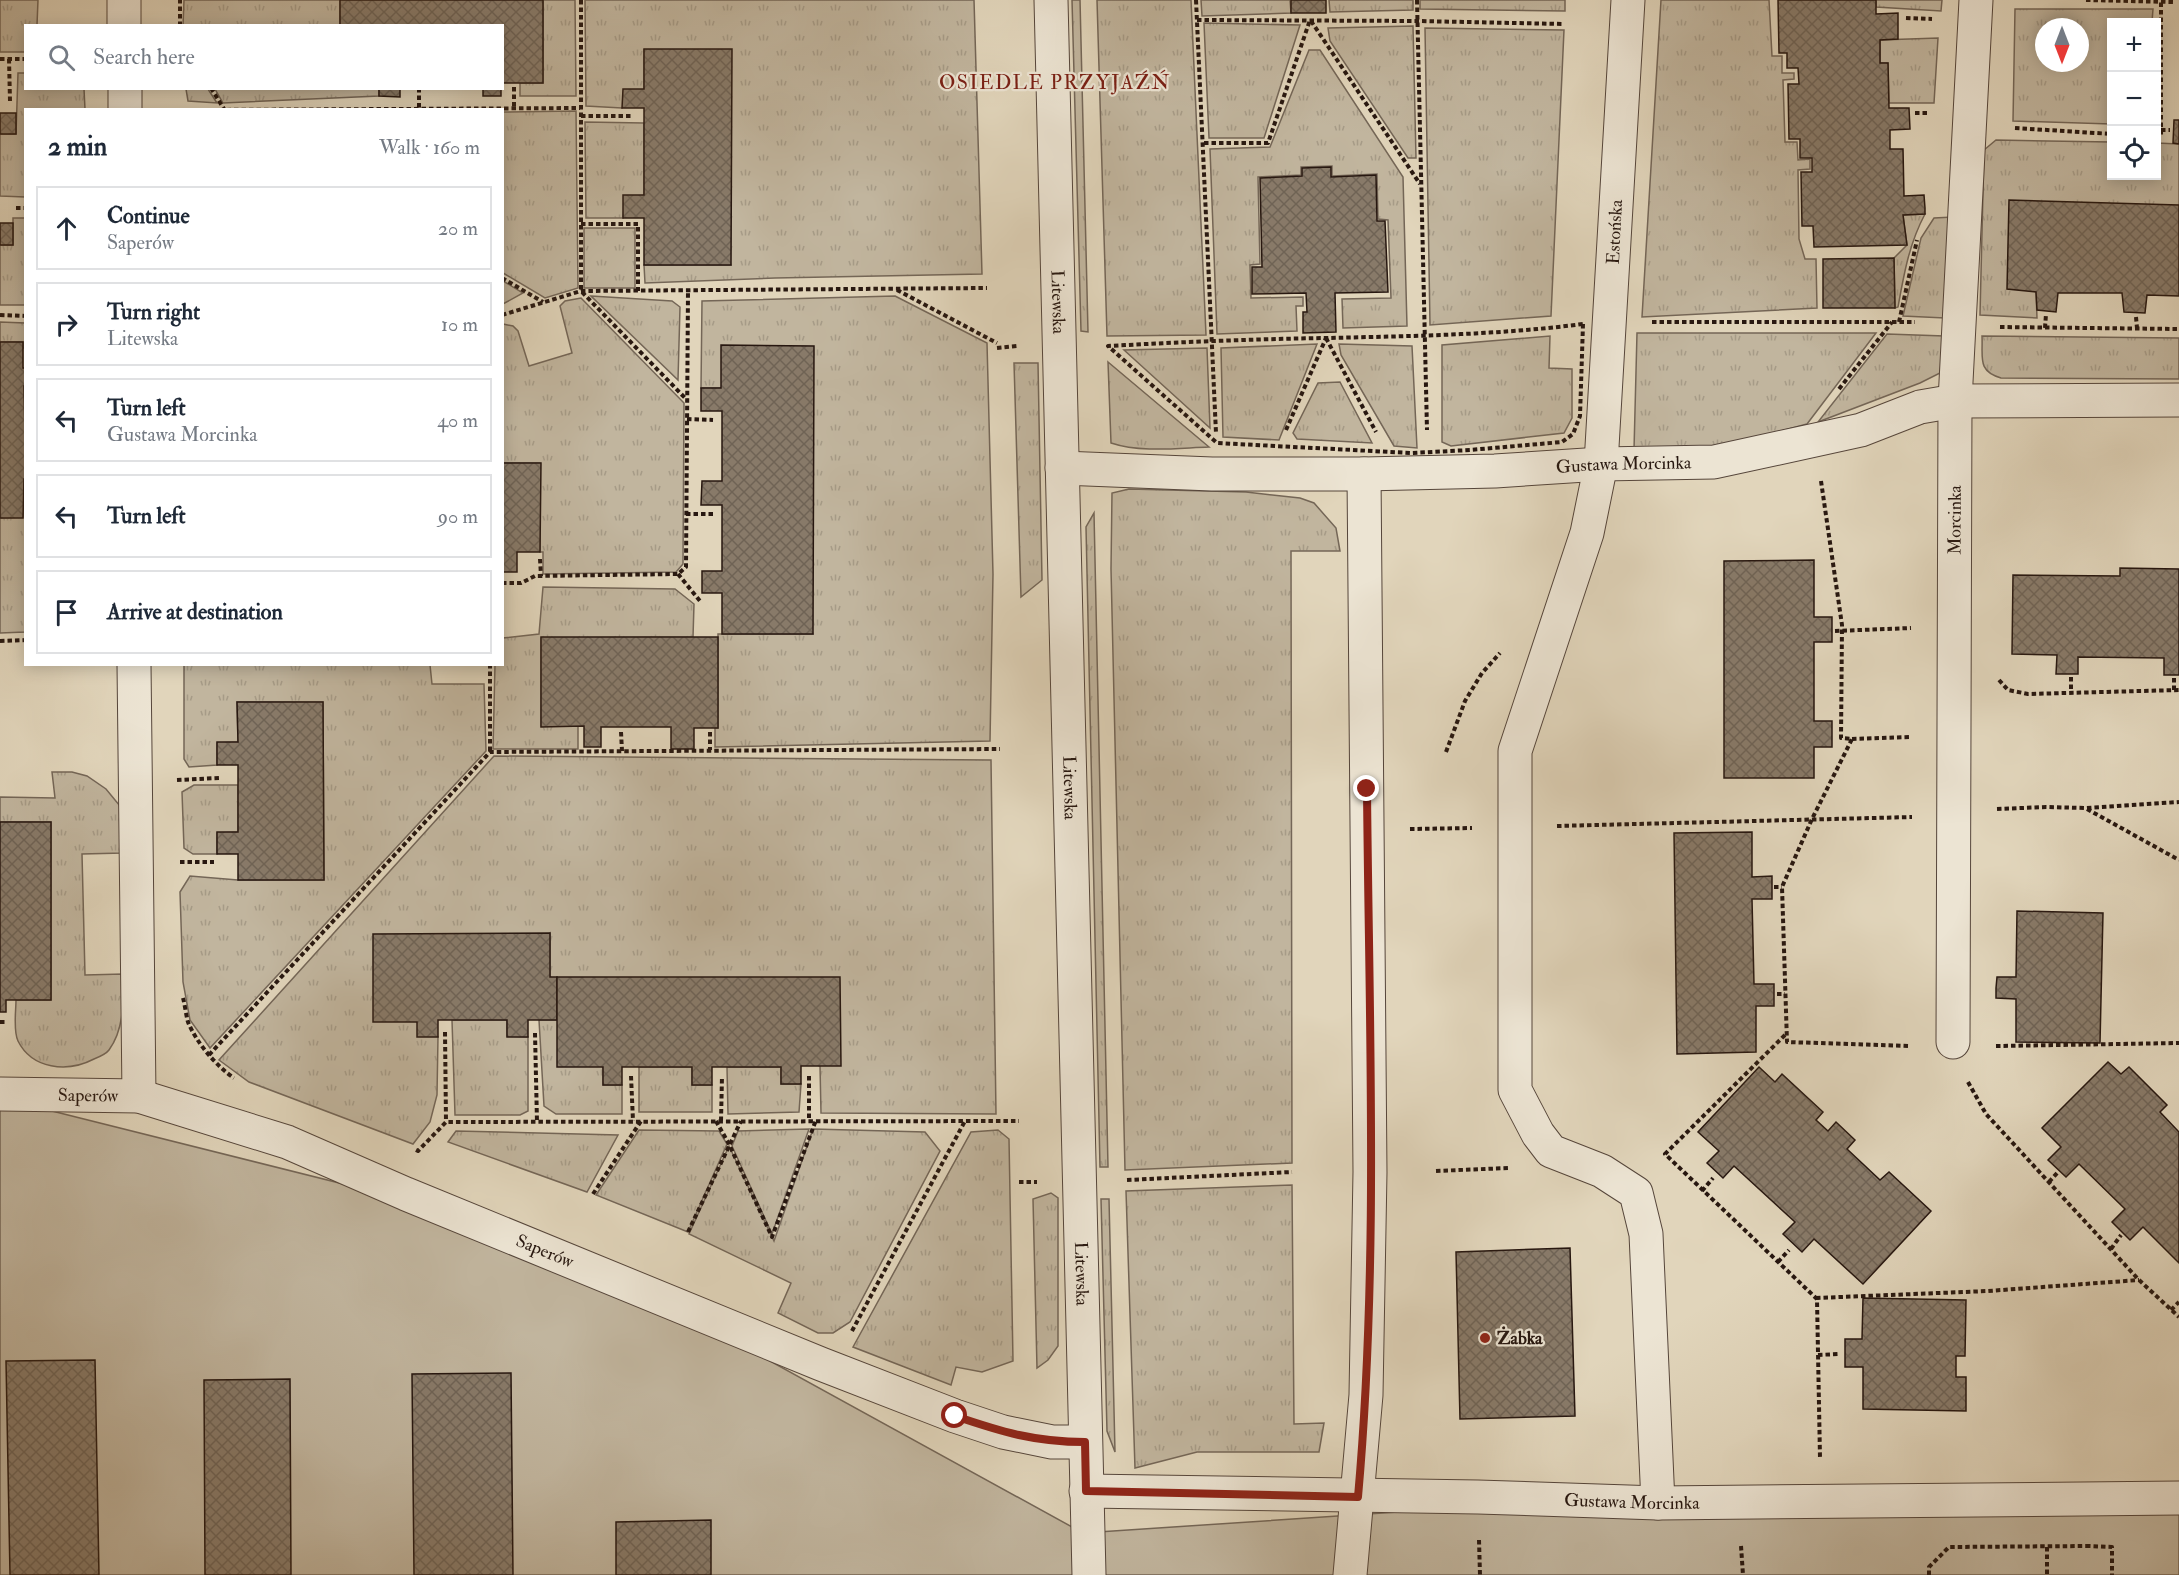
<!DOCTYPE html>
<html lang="en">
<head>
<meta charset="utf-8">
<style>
	:root { --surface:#fff; --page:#f2f2f3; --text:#1f2937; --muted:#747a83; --line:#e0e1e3 }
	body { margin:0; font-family:"IM FELL Double Pica",serif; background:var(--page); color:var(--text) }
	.controls { position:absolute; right:18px; top:18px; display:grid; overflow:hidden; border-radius:0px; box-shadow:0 3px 15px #0003 }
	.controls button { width:54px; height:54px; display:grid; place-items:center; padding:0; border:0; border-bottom:2px solid var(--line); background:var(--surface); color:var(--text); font:30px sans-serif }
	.compass { position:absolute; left:2035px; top:18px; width:54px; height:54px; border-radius:50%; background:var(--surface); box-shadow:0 3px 15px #0003; rotate:180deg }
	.stop { position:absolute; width:18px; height:18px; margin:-14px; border:4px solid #8f2418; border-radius:50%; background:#fff }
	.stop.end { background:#8f2418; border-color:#fff; box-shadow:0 2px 6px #0008 }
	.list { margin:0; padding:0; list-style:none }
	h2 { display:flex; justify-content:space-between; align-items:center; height:78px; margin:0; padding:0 24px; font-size:26px }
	h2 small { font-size:20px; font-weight:400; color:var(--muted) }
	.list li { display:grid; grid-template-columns:39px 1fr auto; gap:18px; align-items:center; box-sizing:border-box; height:84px; margin:0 12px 12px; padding:0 12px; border:2px solid var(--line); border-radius:0px }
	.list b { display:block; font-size:22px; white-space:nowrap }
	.list p { margin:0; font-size:20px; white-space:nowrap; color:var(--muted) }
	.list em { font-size:20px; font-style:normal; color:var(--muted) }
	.icon { flex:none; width:33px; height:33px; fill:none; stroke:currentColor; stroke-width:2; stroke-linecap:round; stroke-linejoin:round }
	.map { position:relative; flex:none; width:2179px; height:1575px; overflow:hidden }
	.search { position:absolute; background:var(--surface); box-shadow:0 3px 15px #0003; left:24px; top:24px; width:480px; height:66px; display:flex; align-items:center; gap:15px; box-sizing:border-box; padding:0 21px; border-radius:0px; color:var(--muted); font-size:22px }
	.panel { position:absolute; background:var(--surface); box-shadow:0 3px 15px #0003; left:24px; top:108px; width:480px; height:558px; border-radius:0px }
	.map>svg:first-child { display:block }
</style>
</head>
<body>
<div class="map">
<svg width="2179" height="1575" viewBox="0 0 2179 1575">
	<defs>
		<pattern id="grass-tufts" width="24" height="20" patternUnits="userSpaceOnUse" patternTransform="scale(1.5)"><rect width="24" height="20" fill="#c1b59e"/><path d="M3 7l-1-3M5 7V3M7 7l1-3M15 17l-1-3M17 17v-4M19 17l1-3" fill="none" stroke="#a69b87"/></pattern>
		<pattern id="building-cross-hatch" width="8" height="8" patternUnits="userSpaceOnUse" patternTransform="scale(1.5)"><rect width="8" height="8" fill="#887a69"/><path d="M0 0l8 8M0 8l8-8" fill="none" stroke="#6f6355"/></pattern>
	</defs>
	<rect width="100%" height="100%" fill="#e1d5bb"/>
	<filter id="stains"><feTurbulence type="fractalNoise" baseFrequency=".00333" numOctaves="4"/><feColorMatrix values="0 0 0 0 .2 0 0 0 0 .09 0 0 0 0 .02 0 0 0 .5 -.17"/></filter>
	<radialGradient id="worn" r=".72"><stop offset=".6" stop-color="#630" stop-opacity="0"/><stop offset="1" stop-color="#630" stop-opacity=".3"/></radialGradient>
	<g fill="url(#grass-tufts)" stroke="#746657" stroke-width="1.5" fill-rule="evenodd">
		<path d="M0 0H38L37 25 26 26 25 52H0Z"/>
		<path d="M184 0H340V25L183 26Z"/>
		<path d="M543 0H575L576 96H520V83H543Z"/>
		<path d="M585 0H974L982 274 775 278 645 283 644 265H731L644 49V89L622 108 586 106Z"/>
		<path d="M1072 0H1080L1088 332 1081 331Z"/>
		<path d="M1097 0H1191L1206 335 1107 336Z"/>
		<path d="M1201 0H1290L1291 13 1202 16Z"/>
		<path d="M1329 0H1413V10L1330 12Z"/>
		<path d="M1420 0H1565V11L1420 9Z"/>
		<path d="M1661 0H1769L1772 56H1782V73H1794V79L1783 80 1785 142H1797L1798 160 1810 159V169L1798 170 1799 239 1805 259H1816L1817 308 1642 317Z"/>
		<path d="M1876 0H1942L1941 11 1876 7Z"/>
		<path d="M2015 9H2153L2152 22H2112L2111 124 2013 121ZM2044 27H2080V63H2044Z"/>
		<path d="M1204 23 1300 25 1264 138H1209Z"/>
		<path d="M1413 26 1416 158H1408L1330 41 1328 28Z"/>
		<path d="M1425 28 1564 30 1551 316 1430 325Z"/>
		<path d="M1938 38 1934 103H1889L1888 63H1880V40Z"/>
		<path d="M1309 50H1320L1403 177 1407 326 1343 328 1342 299 1391 298 1388 220 1378 219 1377 174 1332 176V166L1301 167V175L1258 177 1260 264 1250 265 1251 298 1303 297V306H1296L1297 331 1217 334 1210 149 1270 147Z"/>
		<path d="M18 73H25L26 88 84 89 85 109 26 110 25 197 0 196V134H16Z"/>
		<path d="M186 89H208L217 103 188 101Z"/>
		<path d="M379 89V96L223 103 215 89Z"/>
		<path d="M576 111 578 288 545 298 503 273V112Z"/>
		<path d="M585 122 644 123V195L624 208 623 218H586Z"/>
		<path d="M1996 140 2111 142 2112 176H2156L2157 143 2179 144V205L2036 292 2037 318 1980 315 1984 150Z"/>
		<path d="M1925 214C1909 244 1904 274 1898 307L1895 308 1894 258 1907 245 1903 215Z"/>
		<path d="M1953 217 1945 318 1903 316 1921 238 1934 218Z"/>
		<path d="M13 218H25V305H0V245H13Z"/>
		<rect x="584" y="228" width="51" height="60"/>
		<path d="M503 281 523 293 503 304Z"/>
		<path d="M591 296 672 301 680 307 678 380Z"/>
		<path d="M895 296 987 343 993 574 990 741 715 747V728H718V634H813L721 388H701L702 301Z"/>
		<path d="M581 298 684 403 683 564 676 572 543 574V552H540V463H503V324L513 326 518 331 529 366 572 353 560 306 565 301Z"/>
		<path d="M0 322 25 323V348H23V342H0Z"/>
		<path d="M1637 333H1876L1807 424 1718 448 1634 450Z"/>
		<path d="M1887 334 1944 336 1940 373 1920 383 1818 422Z"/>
		<path d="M1550 336 1549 368 1572 369V418L1564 433 1451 446 1442 442V345Z"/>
		<path d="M1982 336 2179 338V379L2001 378C1977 371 1983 358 1982 336Z"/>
		<path d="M1317 344 1279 440 1223 437 1221 348Z"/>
		<path d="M1339 344 1412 346 1417 448 1394 446 1341 355Z"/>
		<path d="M1207 348 1210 428 1124 350Z"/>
		<path d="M1108 362 1209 447C1178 448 1141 453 1111 443Z"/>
		<path d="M1014 363H1038L1042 580 1021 597Z"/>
		<path d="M1340 382 1372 443 1297 439 1293 433 1318 383Z"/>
		<path d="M24 479H25V632L0 633V518L23 517Z"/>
		<path d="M1129 489 1246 492 1300 498 1314 503 1336 528 1340 551H1291L1292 1163 1125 1170 1111 569 1112 493Z"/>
		<path d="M1094 513 1108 1167H1100L1086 527Z"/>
		<path d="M543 587 675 589 694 604 693 637 541 638V726H578V749H493L495 665 502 664 503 638 539 634Z"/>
		<path d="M184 665H430L432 684H484L486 751 210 1048 190 1020 183 982 180 892 190 876 238 880H324L323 702H237L238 742 217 743V765L189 767 184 759Z"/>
		<path d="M494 756 991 760 996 1114 821 1113 820 1066 550 977V933L417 1022 438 1037 437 1095 430 1122 413 1144 249 1082 219 1060Z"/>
		<path d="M52 772H72L87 776 106 789 120 806 123 853 82 854 85 975 123 974C123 1000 125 1028 109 1050 106 1054 99 1057 94 1059 67 1073 32 1069 18 1041 13 1031 16 1011 16 1000H51V822H0V797L55 798Z"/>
		<path d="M194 785H238V832L217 833V854H193L184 848 182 792Z"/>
		<path d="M452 1020H507V1036L528 1037V1111L520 1115H455Z"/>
		<path d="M539 1020H557L603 1067V1085H622V1114H556L544 1106Z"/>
		<path d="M639 1067H692V1085H712V1112H639Z"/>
		<path d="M727 1067H781V1084H801L799 1112 728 1114Z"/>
		<path d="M809 1129 772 1234 732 1146 738 1131Z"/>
		<path d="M813 1129 925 1132 940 1151 850 1322 833 1333H818L778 1313 791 1283 689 1234 729 1146 774 1241Z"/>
		<path d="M639 1130 719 1131 727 1144 688 1232 596 1195Z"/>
		<path d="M998 1130 1009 1139 1013 1361 982 1372 956 1367 951 1385 853 1347 971 1132Z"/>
		<path d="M456 1131 618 1135 587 1192 448 1142Z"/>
		<path d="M1292 1185 1294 1424 1324 1423 1319 1452H1197L1135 1468 1126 1191Z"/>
		<path d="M1051 1193 1058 1198V1346L1048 1360 1037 1368 1033 1199Z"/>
		<path d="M1101 1199H1109L1115 1452 1107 1431Z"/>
	</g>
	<path fill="#c1b59e" stroke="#746657" stroke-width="1.5" d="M0 1098 535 1232 1083 1533 1639 1496 2179 1508V1575H0Z"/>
	<g fill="url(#building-cross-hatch)" stroke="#271710" stroke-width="1.5">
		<path d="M340 0H543V83H502V26H340Z"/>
		<rect x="1291" y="0" width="35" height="13"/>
		<path d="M1778 0H1876V14L1898 13V39L1880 40V63H1888L1889 108H1909L1910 129 1890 130V149H1903L1904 196 1924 195 1925 208V214L1903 215 1907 245 1814 247 1813 226H1802L1801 172H1812V158H1800V139H1789L1788 84H1799L1798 68H1787V53H1779Z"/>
		<path d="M644 49H732L731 265H644V218H623V195H644V108H622L623 89H644Z"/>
		<path d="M379 88H400V97L379 96Z"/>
		<rect x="483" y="88" width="18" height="8"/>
		<rect x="0" y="113" width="16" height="21"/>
		<path d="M2174 120H2179V144L2173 143Z"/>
		<path d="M1331 167V177L1376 175 1377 221H1385L1388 292 1335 293 1336 332 1303 333V312H1307L1306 293 1252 294V267H1262L1260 178 1302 176V168Z"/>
		<path d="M2009 200 2179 205V296L2147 295 2145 313 2124 312 2122 293H2058L2056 312 2037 310 2036 292 2007 289Z"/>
		<rect x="0" y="223" width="13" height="22"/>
		<path d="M1894 258 1895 308H1823V259Z"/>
		<path d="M0 342H23V368H26V386H24L26 479H24L23 518H0Z"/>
		<path d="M721 345 814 346 813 634H722V593H702V571H722V505H701L702 481H722V411H701V388H721Z"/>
		<path d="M502 463H541L540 552H517V572H502Z"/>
		<path d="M1814 560V617H1832V642H1814V721H1832V747H1814V778H1724V561Z"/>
		<path d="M2120 568 2179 569V675H2164V658L2078 657V674H2056L2057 655 2012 654 2013 575 2120 576Z"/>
		<path d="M541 637H718V728H694V749H671V727H601V747H584V726L541 727Z"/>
		<path d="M237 702H323L324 880H238V854H217V832H238V765H217V742H238Z"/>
		<path d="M0 822H51V1000H6V1012H0Z"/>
		<path d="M1752 832V877L1772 876V899H1752L1754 984H1774V1006H1756V1052L1677 1054 1674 833Z"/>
		<path d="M2017 911 2103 913 2100 1043 2016 1042V999L1996 998V988L1997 977H2016Z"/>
		<path d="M550 933V977H557V1020H528V1037H507V1020H438V1037H417V1022H373V934Z"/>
		<path d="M557 977H840L841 1066H801V1084H781V1067H712V1085H692V1067H622V1085H603V1067H557Z"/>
		<path d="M2108 1062 2121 1074 2129 1067 2167 1105 2160 1112 2179 1132V1263L2143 1227 2130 1240 2112 1222 2125 1209 2079 1164 2066 1177 2048 1160 2061 1147 2042 1128Z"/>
		<path d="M1759 1067 1775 1082 1782 1074 1823 1112 1816 1120 1828 1131 1836 1122 1855 1140 1847 1149 1880 1180 1889 1172 1931 1211 1863 1284 1814 1239 1802 1252 1783 1234 1795 1222 1734 1166 1723 1178 1707 1163 1719 1151 1698 1132Z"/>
		<path d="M1570 1248 1575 1416 1460 1419 1456 1252Z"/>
		<path d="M1863 1298 1966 1300 1965 1356H1956V1377H1966V1411L1863 1409V1367H1845V1339H1862Z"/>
		<path d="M95 1360 99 1575H10L6 1361Z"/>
		<path d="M511 1373 513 1575H414L412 1374Z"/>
		<path d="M290 1379 291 1575H205L204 1380Z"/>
		<path d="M711 1520V1575H616V1522Z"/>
	</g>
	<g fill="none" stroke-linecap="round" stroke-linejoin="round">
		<defs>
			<g id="minor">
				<path id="s1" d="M1051 0 1089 1575"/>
				<path d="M1628 0 1601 464 1587 533 1515 751V1090L1538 1134 1551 1151 1602 1171 1636 1193 1646 1234 1658 1503"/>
				<path d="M124 26V0"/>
				<path d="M125 88V110"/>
				<path id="s2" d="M1062 468 1212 474H1364L1495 471 1601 464 1714 462 1861 430 1920 407 1955 401 2179 400"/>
				<path d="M134 664 139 1096"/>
				<path id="s3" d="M1953 1042 1955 401 1976 0"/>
				<path id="s4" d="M0 1094 139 1096 287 1142 406 1194 821 1364 955 1416 1003 1432 1052 1442H1085"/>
				<path id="s5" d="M1086 1491 1478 1497 1658 1503 2179 1498"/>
				<path d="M1350 1575 1366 1395 1370 1172 1364 474"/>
			</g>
		</defs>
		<use href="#minor" stroke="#56463b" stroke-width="35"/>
		<g stroke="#271710" stroke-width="4" stroke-dasharray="4.5 3" stroke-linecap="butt">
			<path d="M581 0V291L687 400"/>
			<path d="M1196 0 1216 433"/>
			<path d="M1417 0 1427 430"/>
			<path d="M2086 0 2173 2"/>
			<path d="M1906 18 1932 19"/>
			<path d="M1197 20 1417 21 1564 24"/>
			<path d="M1311 21 1420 184"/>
			<path d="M180 26V0"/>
			<path d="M0 59H26"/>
			<path d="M9 59 10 101"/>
			<path d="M514 87V108"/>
			<path d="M211 88 224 109"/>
			<path d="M419 88V109"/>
			<path d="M204 110 580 108"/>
			<path d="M1915 113H1927"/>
			<path d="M581 116H633"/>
			<path d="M2015 128 2112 134"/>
			<path d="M2161 130H2170"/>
			<path d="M2156 136 2161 137V0"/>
			<path d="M1204 143H1268L1310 20"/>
			<path d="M16 208H26"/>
			<path d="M581 224H638V291"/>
			<path d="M502 278 543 302"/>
			<path d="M897 290 997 343"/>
			<path d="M0 315 26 316"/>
			<path d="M502 315 581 291 987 288"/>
			<path d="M2136 317 2137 328"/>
			<path d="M1652 322H1915"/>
			<path d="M1899 322 1917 240"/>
			<path d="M1583 324 1580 416 1573 434 1562 442 1470 450 1411 453 1217 443 1108 346C1181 342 1254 339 1327 338 1412 336 1498 335 1583 324Z"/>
			<path d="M2000 327 2179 329"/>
			<path d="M2045 328 2046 314"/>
			<path d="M1326 338 1376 432"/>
			<path d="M997 348 1017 346"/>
			<path d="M1839 389 1892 322"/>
			<path d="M687 419 713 420"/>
			<path d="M1286 430 1326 338"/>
			<path d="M1821 481 1842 625 1841 738 1852 739 1812 819 1782 887 1787 1042 1910 1046"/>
			<path d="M686 514H713"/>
			<path d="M540 559 541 576"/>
			<path d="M678 574 700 601"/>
			<path d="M502 583H521L535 576 678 574 686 567 688 291"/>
			<path d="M1835 631 1911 628"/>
			<path d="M0 641 26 640"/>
			<path d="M490 664V752"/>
			<path d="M2071 677V692"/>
			<path d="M2174 678V690"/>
			<path d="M1999 680 2008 690 2028 694 2179 690"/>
			<path d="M621 732 622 751"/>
			<path d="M710 732V750"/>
			<path d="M1852 739 1911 737"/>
			<path d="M1446 752 1465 701 1482 673 1500 653"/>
			<path d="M177 780 219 778"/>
			<path d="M1997 809 2046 807 2086 808 2179 802"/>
			<path d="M2087 809 2179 860"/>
			<path d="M1557 826 1912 817"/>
			<path d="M1410 829 1472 828"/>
			<path d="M180 862H214"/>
			<path d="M1774 887H1782"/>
			<path d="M1777 994H1785"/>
			<path d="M183 998C185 1005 186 1015 188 1022 196 1042 216 1066 234 1078"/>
			<path d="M0 1022H6"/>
			<path d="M445 1032 446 1122"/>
			<path d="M535 1033 537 1122"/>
			<path d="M1785 1035 1665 1154 1817 1299 1820 1458"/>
			<path d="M1996 1046 2179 1043"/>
			<path d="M209 1055 490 752 1000 749"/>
			<path d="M631 1076 633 1121"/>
			<path d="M809 1076V1120"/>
			<path d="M1968 1082 1986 1114 2139 1280 2179 1317"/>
			<path d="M716 1121 729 1144 772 1237 816 1120"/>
			<path d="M721 1121 722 1076"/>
			<path d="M416 1150 418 1151 446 1122 1019 1121"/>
			<path d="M1436 1171 1508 1168"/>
			<path d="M1127 1180 1292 1172"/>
			<path d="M1019 1182H1037"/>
			<path d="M2049 1182 2058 1172"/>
			<path d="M1702 1191 1713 1178"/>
			<path d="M593 1194 641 1121"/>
			<path d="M688 1232 741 1121"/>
			<path d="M2111 1249 2121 1235"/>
			<path d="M1778 1262 1789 1250"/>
			<path d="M1816 1298 1988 1291 2139 1280"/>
			<path d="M2171 1310 2179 1302"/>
			<path d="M852 1331 965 1121"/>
			<path d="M1818 1355 1838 1354"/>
			<path d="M1479 1540 1480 1575"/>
			<path d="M2088 1544V1546L2112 1547V1575"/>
			<path d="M1741 1546 1743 1575"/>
			<path d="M2047 1547V1575"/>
			<path d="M1929 1575V1567L1949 1547 2088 1546"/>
		</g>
		<use href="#minor" stroke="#ece4d3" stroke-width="33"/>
	</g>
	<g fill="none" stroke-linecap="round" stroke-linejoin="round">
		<path stroke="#8f2418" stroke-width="8" d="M955 1416C1002 1432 1035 1442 1085 1442L1086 1491 1358 1497C1379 1262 1369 1024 1367 789"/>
	</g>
	<circle fill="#8f2418" stroke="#ece4d3" stroke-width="2" cx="1485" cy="1338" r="6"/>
	<g text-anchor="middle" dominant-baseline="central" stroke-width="4.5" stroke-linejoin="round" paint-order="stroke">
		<g font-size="18" fill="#271710" stroke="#ece4d3">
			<text transform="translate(1615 232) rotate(-87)">Estońska</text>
			<text stroke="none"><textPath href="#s1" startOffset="302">Litewska</textPath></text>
			<text stroke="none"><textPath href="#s2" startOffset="562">Gustawa Morcinka</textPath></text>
			<text stroke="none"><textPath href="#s3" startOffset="522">Morcinka</textPath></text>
			<text stroke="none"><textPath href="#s1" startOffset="788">Litewska</textPath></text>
			<text stroke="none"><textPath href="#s4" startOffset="88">Saperów</textPath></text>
			<text stroke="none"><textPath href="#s4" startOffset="574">Saperów</textPath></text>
			<text stroke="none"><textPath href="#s1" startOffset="1274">Litewska</textPath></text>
			<text stroke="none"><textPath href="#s5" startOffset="546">Gustawa Morcinka</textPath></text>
		</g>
		<g font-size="18" font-weight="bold" fill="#271710" stroke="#ece4d3" text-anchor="start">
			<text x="1497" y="1338">Żabka</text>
		</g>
		<g font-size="20" letter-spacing="1.5" fill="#7a1f14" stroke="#ece4d3">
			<text x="1055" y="82">OSIEDLE PRZYJAŹŃ</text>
		</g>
	</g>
	<rect width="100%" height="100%" filter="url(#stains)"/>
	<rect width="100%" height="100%" fill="url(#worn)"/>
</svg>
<div class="controls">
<button>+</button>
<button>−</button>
<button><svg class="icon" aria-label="locate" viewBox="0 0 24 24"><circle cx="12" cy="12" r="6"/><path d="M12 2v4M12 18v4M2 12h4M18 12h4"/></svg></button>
</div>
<svg class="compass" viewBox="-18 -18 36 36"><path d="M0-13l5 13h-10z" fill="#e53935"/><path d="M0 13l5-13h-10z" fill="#747a83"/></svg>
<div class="stop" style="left:955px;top:1416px"></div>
<div class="stop end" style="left:1367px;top:789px"></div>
<div class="search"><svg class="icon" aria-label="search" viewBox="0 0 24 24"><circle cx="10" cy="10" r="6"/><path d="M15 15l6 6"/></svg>Search here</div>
<section class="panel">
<h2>2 min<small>Walk · 160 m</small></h2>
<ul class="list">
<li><svg class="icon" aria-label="ahead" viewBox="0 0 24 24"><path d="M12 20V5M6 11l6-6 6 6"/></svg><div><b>Continue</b><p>Saperów</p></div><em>20 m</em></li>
<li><svg class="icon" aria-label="right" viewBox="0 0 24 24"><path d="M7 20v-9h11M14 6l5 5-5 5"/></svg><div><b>Turn right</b><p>Litewska</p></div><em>10 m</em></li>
<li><svg class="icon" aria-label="left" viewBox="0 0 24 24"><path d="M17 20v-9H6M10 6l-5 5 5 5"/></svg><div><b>Turn left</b><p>Gustawa Morcinka</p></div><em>40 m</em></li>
<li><svg class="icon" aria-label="left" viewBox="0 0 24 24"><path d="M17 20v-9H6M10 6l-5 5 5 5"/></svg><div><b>Turn left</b></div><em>90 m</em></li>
<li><svg class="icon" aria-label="arrive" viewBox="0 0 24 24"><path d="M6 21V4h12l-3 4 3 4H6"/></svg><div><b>Arrive at destination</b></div></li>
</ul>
</section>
</div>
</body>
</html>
